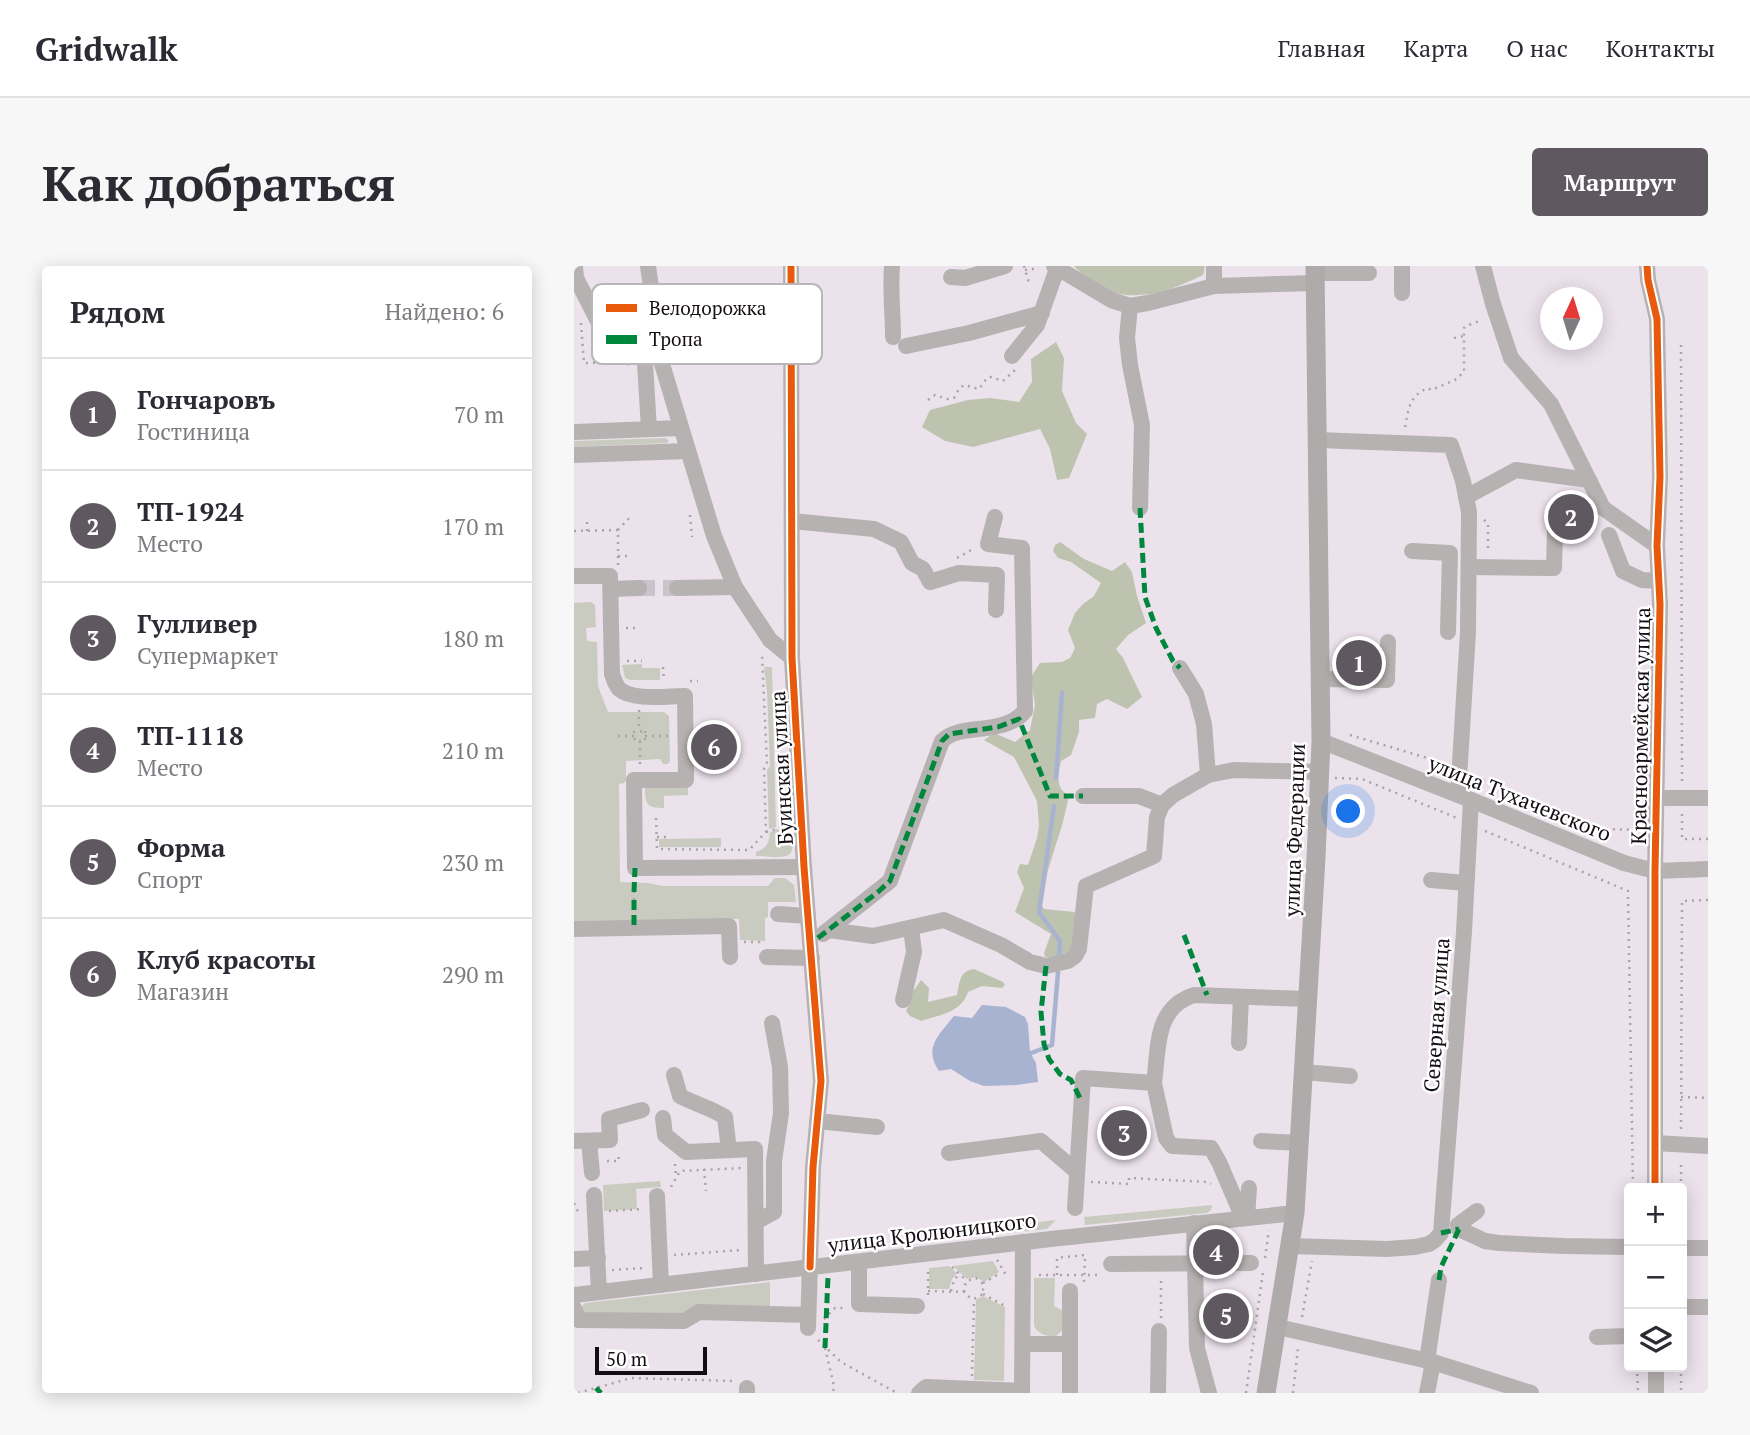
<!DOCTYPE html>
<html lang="ru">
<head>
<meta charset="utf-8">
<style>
	:root { --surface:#fff; --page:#f7f7f7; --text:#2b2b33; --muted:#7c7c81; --line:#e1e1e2; --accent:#605860 }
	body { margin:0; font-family:"PT Serif",serif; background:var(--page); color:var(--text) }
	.controls { position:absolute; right:21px; bottom:21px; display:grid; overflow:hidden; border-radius:7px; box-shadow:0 4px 18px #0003 }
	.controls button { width:63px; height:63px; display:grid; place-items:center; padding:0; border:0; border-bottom:2px solid var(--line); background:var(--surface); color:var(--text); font:35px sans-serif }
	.compass { position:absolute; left:966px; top:21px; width:63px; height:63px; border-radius:50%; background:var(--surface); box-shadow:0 4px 18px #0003; rotate:4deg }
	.scale { position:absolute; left:21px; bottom:18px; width:112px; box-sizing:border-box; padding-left:7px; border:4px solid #140e14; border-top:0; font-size:19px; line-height:24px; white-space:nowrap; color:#140e14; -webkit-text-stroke:5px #fff; paint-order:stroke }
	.you { position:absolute; left:775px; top:546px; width:24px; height:24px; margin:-18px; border:5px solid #fff; border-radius:50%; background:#1a73e8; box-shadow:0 0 0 10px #1a73e833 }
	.badge { display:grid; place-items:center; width:46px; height:46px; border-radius:50%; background:var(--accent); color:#fff; font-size:23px; font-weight:700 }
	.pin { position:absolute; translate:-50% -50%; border:4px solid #fff; box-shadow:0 2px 7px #0006 }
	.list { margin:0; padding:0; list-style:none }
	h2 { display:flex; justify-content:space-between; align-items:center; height:91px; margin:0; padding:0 28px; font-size:30px }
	h2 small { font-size:23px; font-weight:400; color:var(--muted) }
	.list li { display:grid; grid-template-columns:46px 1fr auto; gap:21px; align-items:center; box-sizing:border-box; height:112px; padding:0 28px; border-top:2px solid var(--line) }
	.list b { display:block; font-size:26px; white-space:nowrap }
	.list p { margin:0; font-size:23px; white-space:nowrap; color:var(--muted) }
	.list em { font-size:23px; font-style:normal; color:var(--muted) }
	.icon { flex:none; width:38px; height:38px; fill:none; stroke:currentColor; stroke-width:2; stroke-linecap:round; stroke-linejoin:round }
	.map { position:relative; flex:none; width:1134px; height:1127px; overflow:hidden; border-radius:7px }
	header { display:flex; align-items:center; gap:42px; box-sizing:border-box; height:98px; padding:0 35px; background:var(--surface); border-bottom:2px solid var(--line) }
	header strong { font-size:33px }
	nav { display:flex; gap:38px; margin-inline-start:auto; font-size:24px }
	.intro { display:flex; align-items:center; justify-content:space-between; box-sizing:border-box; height:168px; padding:0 42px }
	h1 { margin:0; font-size:49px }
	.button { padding:18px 32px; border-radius:7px; background:var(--accent); color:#fff; font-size:24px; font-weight:700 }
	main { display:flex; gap:42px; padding:0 42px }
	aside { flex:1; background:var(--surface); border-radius:7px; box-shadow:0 4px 18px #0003 }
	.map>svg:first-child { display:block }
</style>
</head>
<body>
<header>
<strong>Gridwalk</strong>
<nav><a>Главная</a><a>Карта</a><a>О нас</a><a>Контакты</a></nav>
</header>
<div class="intro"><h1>Как добраться</h1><a class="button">Маршрут</a></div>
<main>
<aside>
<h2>Рядом<small>Найдено: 6</small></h2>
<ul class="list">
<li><span class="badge">1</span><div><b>Гончаровъ</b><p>Гостиница</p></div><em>70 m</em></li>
<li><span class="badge">2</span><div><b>ТП-1924</b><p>Место</p></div><em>170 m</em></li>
<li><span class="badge">3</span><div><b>Гулливер</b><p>Супермаркет</p></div><em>180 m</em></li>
<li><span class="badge">4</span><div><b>ТП-1118</b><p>Место</p></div><em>210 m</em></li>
<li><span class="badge">5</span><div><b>Форма</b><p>Спорт</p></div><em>230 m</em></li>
<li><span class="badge">6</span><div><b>Клуб красоты</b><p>Магазин</p></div><em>290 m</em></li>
</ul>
</aside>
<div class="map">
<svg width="1134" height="1127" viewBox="0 0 1134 1127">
	<rect width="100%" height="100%" fill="#ece2ec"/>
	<g fill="#cacbc0">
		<path d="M91 172 95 174 93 177 0 181V175Z"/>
		<path d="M17 336 21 339 22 361 12 362 13 375 23 376 24 420 34 446H90L95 450 96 495 94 498H89L86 493 52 495V515L50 517 45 518 46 616 74 617 89 620H194L201 612H211L220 619 222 636H194V651L191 652V675L166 674 165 653 0 655V337Z"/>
		<path d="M68 398V402H86V414H56L51 412 48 399Z"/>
		<path d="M190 401H198L202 561 195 563 193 504 196 500 193 425Z"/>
		<path d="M71 522H114V529L90 530V542C73 542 71 539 71 522Z"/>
		<path d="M203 563 216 568C226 598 204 590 182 590V586C193 582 195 577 196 566Z"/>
		<path d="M147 572V581H85V573Z"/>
		<path d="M86 915 87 921 62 923 63 943 30 945 29 919Z"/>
		<path d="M638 939 637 944 633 947 511 959 510 951Z"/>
		<path d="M482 954 473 963 358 975 350 971 359 968Z"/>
		<path d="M419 995 425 1006 410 1016 402 1011 393 1013 379 1000Z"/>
		<path d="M375 1000 383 1007 378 1013 375 1023H355V1002Z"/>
		<path d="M460 1012H481L480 1040 491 1046V1062L481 1071C472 1070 464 1068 460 1060Z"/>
		<path d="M196 1016V1041L108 1049 10 1048 7 1041 11 1037Z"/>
		<path d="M409 1030 431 1041 430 1115 400 1114 402 1034Z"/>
	</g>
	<g fill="#bec3b0">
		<path d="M500 0H631L629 9C594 26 556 40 520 18 513 13 506 6 500 0Z"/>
		<path d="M482 76 490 92 488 125 502 157 513 168 495 212 483 214 476 183 466 163 399 181 371 175 348 161 356 144 394 134 416 132 445 136 458 116 457 93Z"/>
		<path d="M486 276 510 293 538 305 551 296 558 306 563 330 572 357 554 369 542 383 549 392 568 431 553 443 533 433 523 438 521 452 505 454V466L497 489 487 495C484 510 481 521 495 530L489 556 474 604 468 640 470 643 500 646 505 650C504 657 505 668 502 675 498 687 483 692 471 691L470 687 477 668 441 646 450 622 443 606 446 598 454 599 463 572 465 560 463 535 440 491 410 474 420 467 441 476 456 464 461 439 457 411 466 397 488 396 496 392 501 382 494 364 501 347 509 338 520 330 527 317 497 296 484 292 479 285 481 279Z"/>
		<path d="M400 703 429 716 431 719 428 722 408 720 394 726C387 747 365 749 347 755L336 750 332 745 335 739 337 725 341 723 347 714 355 722 354 736 383 729C386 716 385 705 400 703Z"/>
	</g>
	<path fill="#a7b3d1" d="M408 739 432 741 451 751 454 758 456 786 462 797 464 816 442 819 410 820 396 815 377 803 365 805C349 781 365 769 380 750L398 752Z"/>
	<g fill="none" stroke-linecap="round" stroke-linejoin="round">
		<g stroke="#a7b3d1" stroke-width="4.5">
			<path d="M482 512 488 427"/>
			<path d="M480 540 465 646 486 675 485 690"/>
			<path d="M452 789 478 779 484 706"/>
		</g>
		<path stroke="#ccc2cc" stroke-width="16" stroke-dasharray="16 8" stroke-linecap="butt" d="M65 322H103"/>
		<g stroke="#a9a4a6" stroke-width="2.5" stroke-dasharray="2 5" stroke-linecap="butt">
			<path d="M450 0 455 17"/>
			<path d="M451 4 465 2"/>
			<path d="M7 57 10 97 48 96 57 99"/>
			<path d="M880 72 890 70"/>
			<path d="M1107 79 1108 517"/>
			<path d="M354 134 361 129 373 133 380 132 385 123 390 119 405 123 413 112 417 111 429 115 441 104"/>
			<path d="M831 161C835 142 835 130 854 122L857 124 881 114 890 106V62L892 60 908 54"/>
			<path d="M116 249 118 271"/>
			<path d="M910 254 914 257V287"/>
			<path d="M44 264 58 249"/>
			<path d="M0 265 44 264V299"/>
			<path d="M13 265V254"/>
			<path d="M44 290H57"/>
			<path d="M383 292 401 282"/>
			<path d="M52 362H61"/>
			<path d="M53 395H68"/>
			<path d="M89 401 90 415"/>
			<path d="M116 415H124"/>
			<path d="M65 444V465"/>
			<path d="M71 465V475H61L60 466Z"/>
			<path d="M776 469 870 497"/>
			<path d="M44 470H61"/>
			<path d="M71 470H96"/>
			<path d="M66 475V500"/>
			<path d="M902 511 1031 563 1067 564"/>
			<path d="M761 512 788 513 883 552"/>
			<path d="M1108 548V573H1134"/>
			<path d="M82 552 83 583 175 584 192 566 190 503 193 498 188 388"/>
			<path d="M911 565 1054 625 1059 922"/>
			<path d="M192 566 212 560"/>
			<path d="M83 571H94"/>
			<path d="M60 634V626"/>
			<path d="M170 676H185L186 679"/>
			<path d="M1107 831 1134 832"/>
			<path d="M1107 863 1108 635 1134 634"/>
			<path d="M33 895H45L44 888"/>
			<path d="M101 898 102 912"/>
			<path d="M130 903 132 925"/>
			<path d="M517 916 555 918V912L633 916 637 918"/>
			<path d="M97 921 106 905 168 902"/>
			<path d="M1107 922V894"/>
			<path d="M0 937 5 948"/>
			<path d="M35 945 70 943"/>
			<path d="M100 989 167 984"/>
			<path d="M691 992 695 964"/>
			<path d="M423 994 432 1009"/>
			<path d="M378 1001 393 1015"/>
			<path d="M38 1004 70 1002"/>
			<path d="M465 1009H525"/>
			<path d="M483 1009V992L511 989 510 1019"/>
			<path d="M409 1017 425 1008"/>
			<path d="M354 1025 390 1026 393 1030 400 1033 409 1028"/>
			<path d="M377 1025 380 1014 385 1008"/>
			<path d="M390 1026V1021L393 1015 402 1012 409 1018V1028"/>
			<path d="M409 1028 433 1041"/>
			<path d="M354 1029V1004"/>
			<path d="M728 1051 738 995"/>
			<path d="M587 1052V1013"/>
			<path d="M250 1053 261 1042H270"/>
			<path d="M244 1074 267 1096 323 1127"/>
			<path d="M251 1082 260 1120 259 1127"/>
			<path d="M1063 1101 1064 1127"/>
			<path d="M1107 1101V1127"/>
			<path d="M398 1110 400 1033"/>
			<path d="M4 1127 57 1112 160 1115"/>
			<path d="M672 1127 689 1006"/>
			<path d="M719 1127 724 1082"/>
		</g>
		<g stroke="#b6b2b1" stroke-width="16">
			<path d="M1 0 2 12 29 65H69L75 163"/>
			<path d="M74 0 88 98 140 270 161 321 196 374 218 392"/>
			<path d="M217 0 218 392 230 601 247 815 239 901 234 1062"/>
			<path d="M318 0C316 24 319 47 319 71"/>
			<path d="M480 0 537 34 556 40 574 37 640 20 741 17"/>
			<path d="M640 0V20"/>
			<path d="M909 0 919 38 937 92 977 138 1029 242 1083 280"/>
			<path d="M1073 0 1074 14 1083 53 1086 211 1083 280 1086 338 1081 605V922"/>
			<path d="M741 7H795"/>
			<path d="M377 11 391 12 431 0"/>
			<path d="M828 27V0"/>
			<path d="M556 40 553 72 556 99 568 159 566 242"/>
			<path d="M332 80 395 67 468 47"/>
			<path d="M438 90 463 59 483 3"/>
			<path d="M0 166 107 162"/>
			<path d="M743 174 877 179 889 215 895 246 894 366 884 529"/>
			<path d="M0 189 114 185"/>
			<path d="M892 231 942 204 1015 214"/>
			<path d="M218 255 300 263 327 276 338 297 349 303 356 316 385 307 423 309 422 344"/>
			<path d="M1035 269 1049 305 1068 314 1084 315"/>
			<path d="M838 285 876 287 874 366"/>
			<path d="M896 301 980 302 981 265"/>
			<path d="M0 310H36L38 408C40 413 41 418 45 423 59 435 93 430 111 430L112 514H60L61 602 230 601"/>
			<path d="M103 322 161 321"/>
			<path d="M37 323 65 322"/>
			<path d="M606 402 622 428 630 458 634 509"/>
			<path d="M746 413 813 414 814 376"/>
			<path d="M747 475 897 534 1050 597 1081 605 1134 603"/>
			<path d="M509 530H565L588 539"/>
			<path d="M1082 532H1134"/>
			<path d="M857 614 892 617"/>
			<path d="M204 648 234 650"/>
			<path d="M0 663 155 660 156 691"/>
			<path d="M255 664 299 670 370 654 427 679 456 696 472 700 494 695 501 690 505 683 512 620 580 590 583 551 588 539 599 529 634 509 660 504 746 506"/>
			<path d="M249 668 316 615 368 475C386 456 429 471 451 445L448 282 414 278 421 251"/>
			<path d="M193 691 238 692"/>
			<path d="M329 734 340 686 337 662"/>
			<path d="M665 777 667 731"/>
			<path d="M730 806 776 810"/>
			<path d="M100 809 106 830C121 838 137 842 151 851L155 884"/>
			<path d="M580 817C585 782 580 742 620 729L735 733"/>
			<path d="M89 852 91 869 112 886 181 883 182 1008"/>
			<path d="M243 855 303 861"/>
			<path d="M0 875 36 874 35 853 68 844"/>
			<path d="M15 875 18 907"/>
			<path d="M687 875 726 877"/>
			<path d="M1081 877 1134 880"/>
			<path d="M375 887 467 875 503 906"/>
			<path d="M20 929 25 1026"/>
			<path d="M83 930 87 1019"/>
			<path d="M501 942 509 812 580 817 592 872 598 880 637 882 645 896 669 952"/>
			<path d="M903 945 884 959 885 963 911 975 925 977 990 980 1055 981"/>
			<path d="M673 952 675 922"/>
			<path d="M182 956 200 946V895L207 847 206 801 198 757"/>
			<path d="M620 957 623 1082 635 1127"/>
			<path d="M717 980 813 983 841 981 855 978 861 974 867 967 890 666 897 534"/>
			<path d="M1108 982H1134"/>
			<path d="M0 993 24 992"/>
			<path d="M285 996V1038L343 1040"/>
			<path d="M537 998 677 997"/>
			<path d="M496 1025V1127"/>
			<path d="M0 1029 477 973 721 947"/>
			<path d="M1108 1041H1134"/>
			<path d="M0 1042 5 1054 110 1055 125 1046 234 1049"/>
			<path d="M704 1061 859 1096 957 1127"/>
			<path d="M1023 1071 1055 1070"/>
			<path d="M449 1078H496"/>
			<path d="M853 1095 865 1014"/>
			<path d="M1082 1101V1127"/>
			<path d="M173 1127V1122"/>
			<path d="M345 1127 352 1121 448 1125"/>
			<path d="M448 1127 449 976"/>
			<path d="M584 1127 585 1065"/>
			<path d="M853 1127 859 1096"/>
		</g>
		<path stroke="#b0abab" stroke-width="19" d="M692 1127 721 947 742 592 747 475 741 0"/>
		<g stroke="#00873e" stroke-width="5" stroke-dasharray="10 5" stroke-linecap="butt">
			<path d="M566 242 571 331 582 362 599 395 606 402"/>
			<path d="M60 626 61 602"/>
			<path d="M60 634V662"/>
			<path d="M610 669 633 729"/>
			<path d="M237 683 236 678 304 626 316 615 368 475 375 468 424 461 445 453 476 530H509"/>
			<path d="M472 700 467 746 470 778 475 793 486 808 497 814 507 834"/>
			<path d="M867 967 885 963"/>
			<path d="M865 1014 867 1001 885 963"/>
			<path d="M251 1082 254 1010"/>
			<path d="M22 1122 27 1127"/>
		</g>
		<defs>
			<g id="cycleway">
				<path d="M217 0 218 392 230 601 247 815 239 901 236 1001"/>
				<path d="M1073 0 1074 14 1083 53 1086 211 1083 280 1086 338 1081 605V922"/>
			</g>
		</defs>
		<use href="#cycleway" stroke="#fff" stroke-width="11"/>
		<use href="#cycleway" stroke="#e8590c" stroke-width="7"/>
	</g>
	<g text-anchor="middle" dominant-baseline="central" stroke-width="5" stroke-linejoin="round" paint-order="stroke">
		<g font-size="21" fill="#140e14" stroke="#fff">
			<text transform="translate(1066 460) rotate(-89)">Красноармейская улица</text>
			<text transform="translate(207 502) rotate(-93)">Буинская улица</text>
			<text transform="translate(946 532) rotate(22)">улица Тухачевского</text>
			<text transform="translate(720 564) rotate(-88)">улица Федерации</text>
			<text transform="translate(862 749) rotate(-86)">Северная улица</text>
			<text transform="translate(358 966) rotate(-7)">улица Кролюницкого</text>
		</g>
	</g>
	<rect x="18" y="18" width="230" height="80" rx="10" fill="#fff" stroke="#b8b7b8" stroke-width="2"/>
	<rect x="32" y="38" width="31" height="8" fill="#e8590c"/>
	<rect x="32" y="69" width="31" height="9" fill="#00873e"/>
	<g font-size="19" fill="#140e14">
		<text x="75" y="49">Велодорожка</text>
		<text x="75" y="80">Тропа</text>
	</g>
</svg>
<div class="controls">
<button>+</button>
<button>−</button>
<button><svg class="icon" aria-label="layers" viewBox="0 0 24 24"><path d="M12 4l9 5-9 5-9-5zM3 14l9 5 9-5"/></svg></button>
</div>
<svg class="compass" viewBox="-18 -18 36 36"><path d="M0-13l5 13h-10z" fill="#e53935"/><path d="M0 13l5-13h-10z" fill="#7c7c81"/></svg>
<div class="scale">50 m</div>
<div class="you"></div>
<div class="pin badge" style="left:785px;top:397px">1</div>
<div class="pin badge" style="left:997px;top:251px">2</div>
<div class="pin badge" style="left:550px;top:867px">3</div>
<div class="pin badge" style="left:642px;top:986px">4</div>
<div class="pin badge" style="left:652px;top:1050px">5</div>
<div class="pin badge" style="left:140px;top:481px">6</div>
</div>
</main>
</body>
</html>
